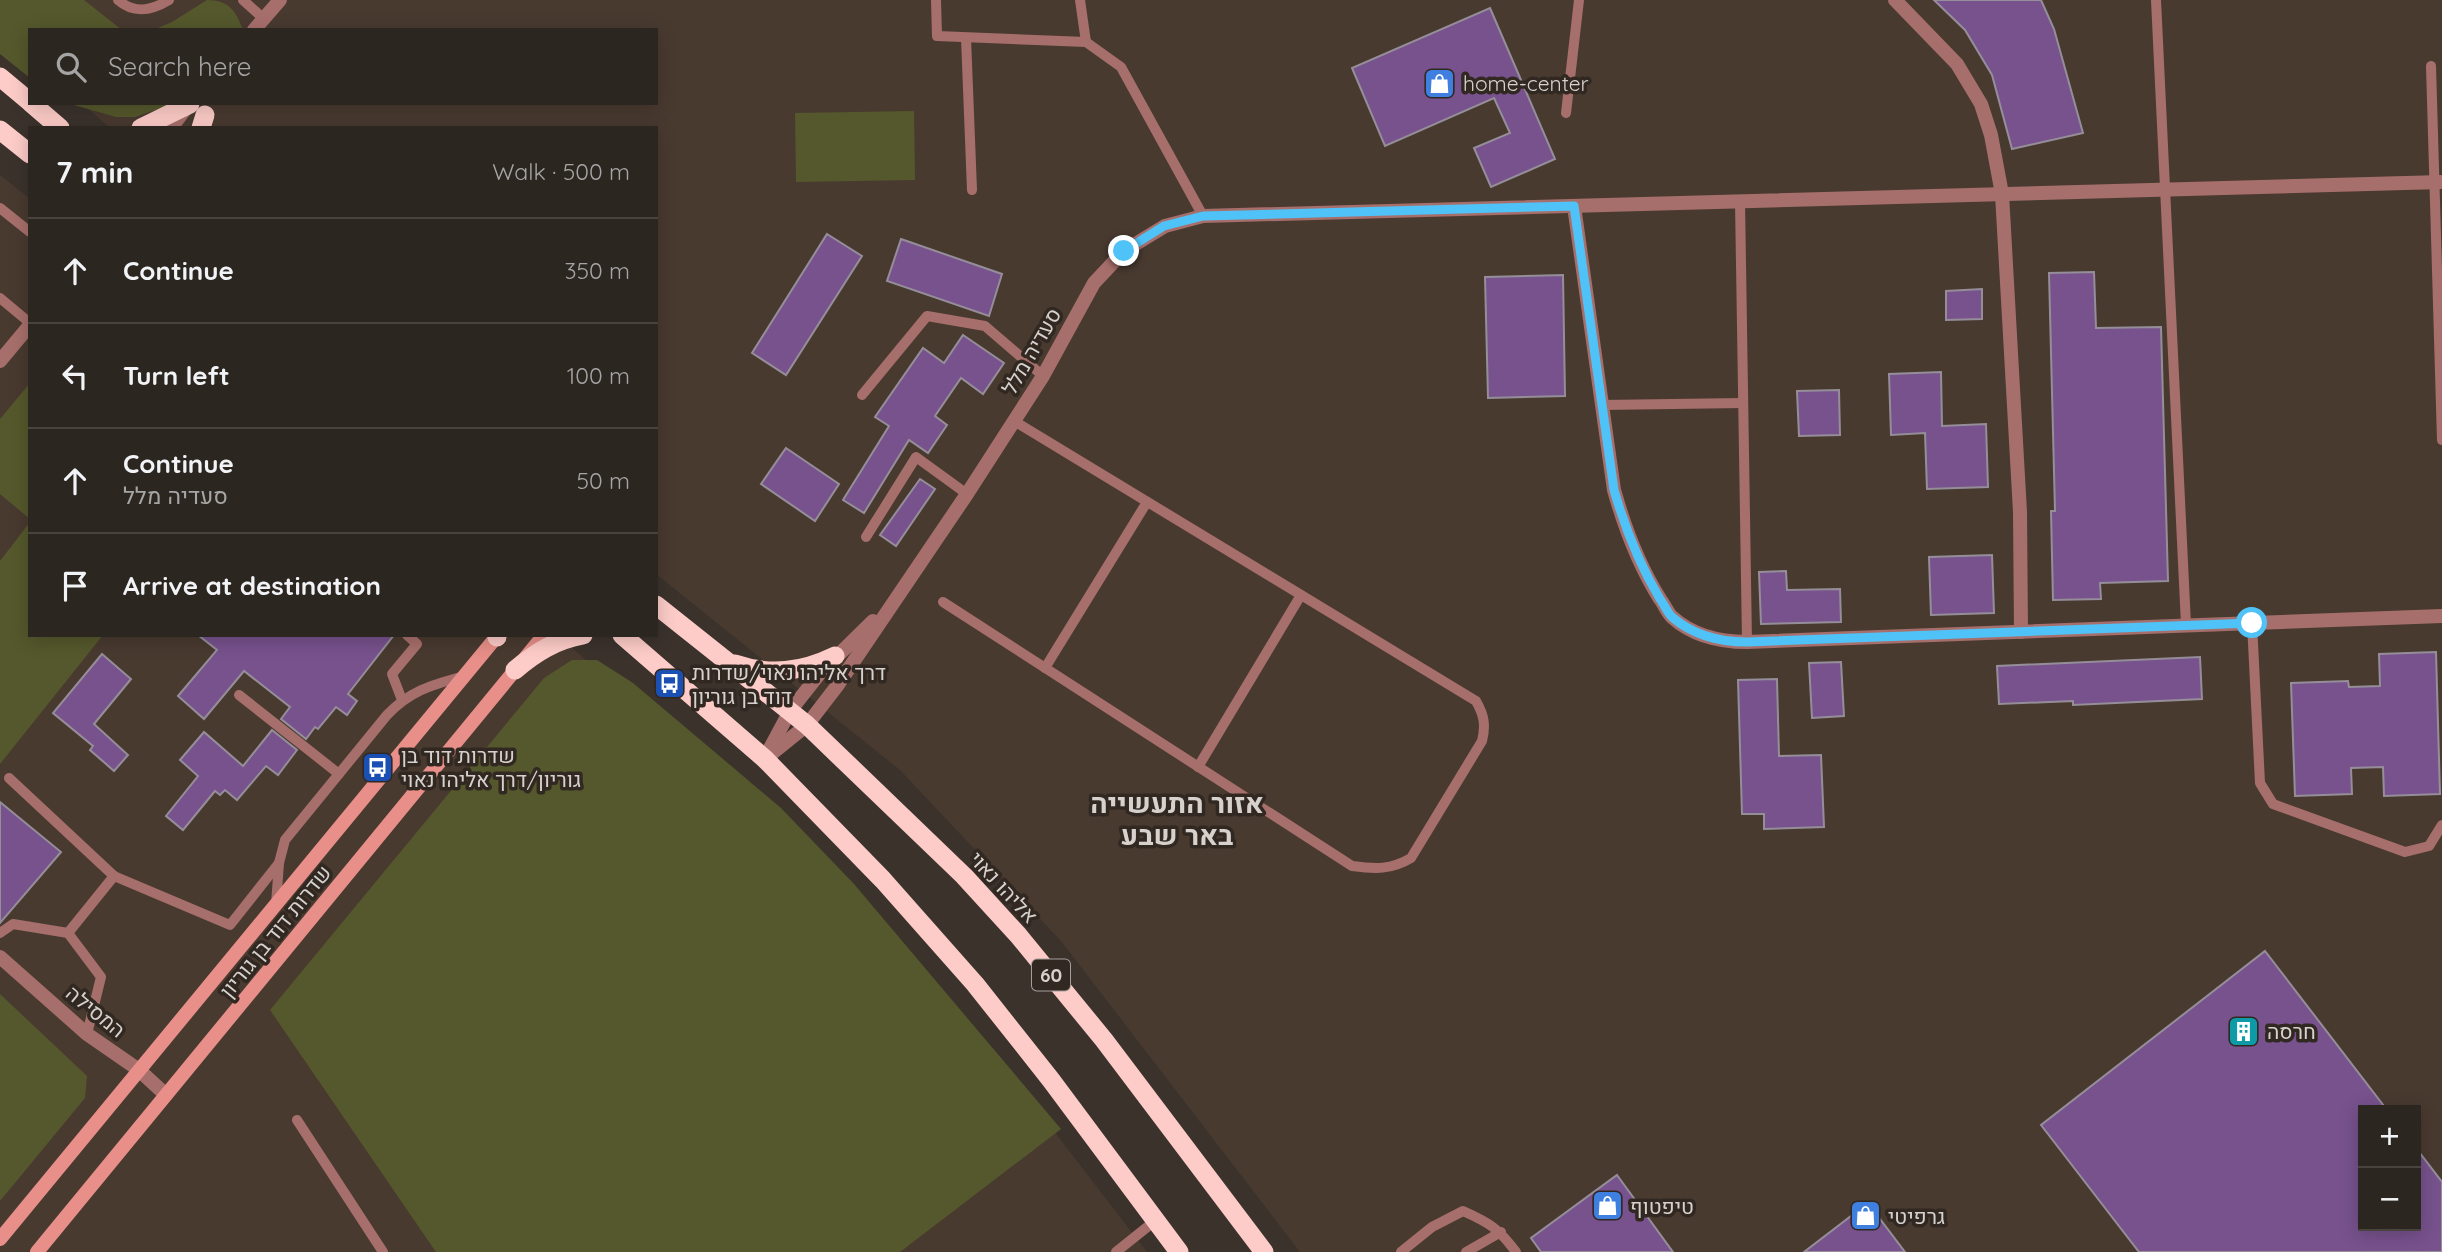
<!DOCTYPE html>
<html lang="en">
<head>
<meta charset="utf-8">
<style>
	:root { --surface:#2c2621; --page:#38322e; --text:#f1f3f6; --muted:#a6a5a5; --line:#48433f }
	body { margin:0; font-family:Quicksand,Heebo,sans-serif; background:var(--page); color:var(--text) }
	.controls { position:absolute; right:21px; bottom:21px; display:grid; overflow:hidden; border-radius:0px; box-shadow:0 4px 18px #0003 }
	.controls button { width:63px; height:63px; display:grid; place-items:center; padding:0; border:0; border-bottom:2px solid var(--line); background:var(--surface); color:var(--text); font:35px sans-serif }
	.stop { position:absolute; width:21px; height:21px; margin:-16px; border:5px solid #4fc3f7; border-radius:50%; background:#fff }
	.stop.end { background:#4fc3f7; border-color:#fff; box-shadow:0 2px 7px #0008 }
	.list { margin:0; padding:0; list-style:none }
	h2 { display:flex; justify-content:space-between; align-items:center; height:91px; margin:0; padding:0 28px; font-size:30px }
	h2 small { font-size:23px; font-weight:400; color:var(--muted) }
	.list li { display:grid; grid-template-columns:46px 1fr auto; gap:21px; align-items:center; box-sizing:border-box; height:105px; padding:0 28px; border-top:2px solid var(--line) }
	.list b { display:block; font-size:26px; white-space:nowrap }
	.list p { margin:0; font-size:23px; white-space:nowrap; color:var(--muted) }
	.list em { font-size:23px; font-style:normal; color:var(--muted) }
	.icon { flex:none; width:38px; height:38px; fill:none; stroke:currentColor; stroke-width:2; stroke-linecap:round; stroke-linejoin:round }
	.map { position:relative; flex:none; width:2442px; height:1252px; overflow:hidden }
	.search { position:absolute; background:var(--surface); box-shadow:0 4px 18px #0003; left:28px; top:28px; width:630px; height:77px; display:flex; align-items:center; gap:18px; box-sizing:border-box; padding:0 24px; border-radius:0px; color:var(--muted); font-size:26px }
	.panel { position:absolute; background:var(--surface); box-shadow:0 4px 18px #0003; left:28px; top:126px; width:630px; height:511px; border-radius:0px }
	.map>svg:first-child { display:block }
</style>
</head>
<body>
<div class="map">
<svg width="2442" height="1252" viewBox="0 0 2442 1252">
	<rect width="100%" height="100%" fill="#3b322c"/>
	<g fill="#493a30" fill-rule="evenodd">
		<path d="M0 0H2442V1252H1300L1061 941 900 770 656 574V128H110L81 103H656V30H30ZM2363 1110H2416V1226H2363Z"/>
		<path d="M0 175 30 199V635H558L831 879 989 1047 1147 1252H0Z"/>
	</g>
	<g fill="#55582c">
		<path d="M0 0H84L122 30H30V78L0 54Z"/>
		<path d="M207 0C229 0 236 11 243 30H153L172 22Z"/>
		<path d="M67 103H176L135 117H116Z"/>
		<path d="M914 111 915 180 796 182 795 113Z"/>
		<path d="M30 383V519L0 494V419Z"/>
		<path d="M30 522V635H103L0 764V561Z"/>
		<path d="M572 660H597L633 683 781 808 854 884 1061 1129 900 1252H436L270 1010 544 678Z"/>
		<path d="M0 994 87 1076 85 1098 0 1201Z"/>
	</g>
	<g fill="#77528d" stroke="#958e99" stroke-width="2">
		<path d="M1934 0H2041L2054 29 2083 133 2012 149 1992 75 1965 30Z"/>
		<path d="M1490 8 1555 159 1491 187 1474 148 1510 133 1494 98 1385 146 1352 68Z"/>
		<path d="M827 234 862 256 786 375 752 353Z"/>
		<path d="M901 239 1002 274 989 316 887 281Z"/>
		<path d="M2094 272 2096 328 2161 327 2168 581 2100 583 2101 599 2053 600 2051 511H2055L2049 273Z"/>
		<path d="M1563 275 1565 396 1488 398 1485 277Z"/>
		<path d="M1982 289V319L1946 320V291Z"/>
		<path d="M963 335 1004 363 983 394 961 378 935 416 947 425 928 453 909 440 864 513 843 500 889 426 875 417 923 348 944 363Z"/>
		<path d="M1941 372 1942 426 1986 424 1988 487 1927 489 1925 433 1891 435 1889 374Z"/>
		<path d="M1839 390 1840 435 1799 436 1797 391Z"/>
		<path d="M786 448 839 484 815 521 761 484Z"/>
		<path d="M920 479 935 489 896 546 880 535Z"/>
		<path d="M1992 555 1994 613 1931 615 1929 557Z"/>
		<path d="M1786 571 1787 590 1840 589 1841 622 1761 624 1759 572Z"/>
		<path d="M198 635H394L348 694 357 701 347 715 336 707 318 729 315 727 306 739 281 719 290 707 244 671 204 719 178 696 217 650Z"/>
		<path d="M2436 652 2440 794 2384 796 2383 767 2351 768 2352 794 2295 796 2291 683 2348 681 2349 687 2380 686 2379 654Z"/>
		<path d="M102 654 131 679 94 724 128 755 114 771 90 750 93 746 53 713Z"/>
		<path d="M2200 657 2202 699 2073 705V701L1999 704 1997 666Z"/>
		<path d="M1841 662 1844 716 1812 718 1809 663Z"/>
		<path d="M1777 679 1779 756 1821 755 1824 827 1764 829V814H1742L1738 680Z"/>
		<path d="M272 730 297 750 278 775 266 766 237 800 225 790 220 795 215 791 183 830 166 816 198 776 180 760 204 732 243 766Z"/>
		<path d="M0 802 61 852 0 923Z"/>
		<path d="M2265 951 2387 1110H2363V1226H2416V1148L2442 1182V1252H2139L2041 1125Z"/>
		<path d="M1617 1175 1673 1252H1541L1531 1238Z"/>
		<path d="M1868 1203 1905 1252H1804Z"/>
	</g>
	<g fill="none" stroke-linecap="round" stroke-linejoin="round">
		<g stroke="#a76f6b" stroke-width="10">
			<path d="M118 0C134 14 151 11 169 0"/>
			<path d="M243 0 264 19"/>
			<path d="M936 0 937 36 1086 42 1121 67 1203 216"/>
			<path d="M1080 0 1086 42"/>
			<path d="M2156 0 2186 625"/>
			<path d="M966 38 972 190"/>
			<path d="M2431 66 2442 440"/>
			<path d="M1566 113 1579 0"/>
			<path d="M1740 201 1747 642"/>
			<path d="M0 208 30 232"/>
			<path d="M0 298 30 323"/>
			<path d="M862 395 927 316 985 326 1043 376"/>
			<path d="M1602 405 1743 403"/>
			<path d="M866 537 916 457 967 494"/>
			<path d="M943 602 1352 866C1375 869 1391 870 1411 858L1482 741C1486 725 1484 715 1476 701L1014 421"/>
			<path d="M2252 623 2260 783 2273 804 2405 852 2429 846 2442 825"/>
			<path d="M1045 668 1147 502"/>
			<path d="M239 695 339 774"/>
			<path d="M402 700 392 674 417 644 407 635"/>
			<path d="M1198 767 1301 595"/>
			<path d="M9 778 114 876"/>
			<path d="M276 904 279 863 285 840 387 715C411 690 432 685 464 676"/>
			<path d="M0 933 13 924 68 933 101 977 87 1034"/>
			<path d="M68 933 114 876 230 925 279 863"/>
			<path d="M297 1120 383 1252"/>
			<path d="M1116 1252 1156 1220"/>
			<path d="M1401 1252 1432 1227 1463 1211C1490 1223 1499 1229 1516 1252"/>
			<path d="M1466 1252 1501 1232"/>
		</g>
		<g stroke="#a76f6b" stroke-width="14">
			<path d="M1895 0 1957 64 1981 104 1991 135 2002 194 2020 512 2021 632"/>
			<path d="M254 30 280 0"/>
			<path d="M171 128 187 107"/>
			<path d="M1574 206 1614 490C1625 529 1638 564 1660 599 1664 604 1667 612 1672 617 1693 636 1719 642 1747 642L2442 616"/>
			<path d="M0 361 30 325"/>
			<path d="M768 752 790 711 820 673 873 621"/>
			<path d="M765 759 807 725 837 686 967 494 1043 376 1094 283 1124 251 1165 226 1203 216 2442 182"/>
			<path d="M0 957 87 1034 139 1070 166 1095"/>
		</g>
		<g stroke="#e78f88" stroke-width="14">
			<path d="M0 1239 498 635"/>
			<path d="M37 1252 544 635"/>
		</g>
		<g stroke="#fdccc8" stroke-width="19">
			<path d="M0 77 30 102"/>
			<path d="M31 103 60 128"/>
			<path d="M141 128 190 104"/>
			<path d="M201 128 205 115"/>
			<path d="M0 130 30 154"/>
			<path d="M656 605 807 725 964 876 1018 935 1104 1040 1264 1252"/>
			<path d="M622 635 765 759 883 880 975 984 1051 1080 1179 1252"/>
			<path d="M497 637V635"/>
			<path d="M735 664C770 676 802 672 835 656"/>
			<path d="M515 670C536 652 556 640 583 635"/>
		</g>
	</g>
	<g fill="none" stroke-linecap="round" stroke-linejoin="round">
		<path stroke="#4fc3f7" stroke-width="9" d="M1124 251 1164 226 1203 216 1574 206 1614 490C1625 528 1639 564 1660 599 1664 604 1667 612 1672 617 1694 636 1719 642 1747 642L2252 623"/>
	</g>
	<defs>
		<symbol id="shop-square" viewBox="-11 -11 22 22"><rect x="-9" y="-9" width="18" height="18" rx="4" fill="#3f7fe0" stroke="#312822"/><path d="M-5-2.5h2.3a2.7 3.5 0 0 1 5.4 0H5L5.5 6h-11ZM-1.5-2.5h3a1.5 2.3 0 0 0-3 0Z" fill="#fff"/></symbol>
		<symbol id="bus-square" viewBox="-11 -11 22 22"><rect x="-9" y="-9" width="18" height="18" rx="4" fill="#1a4fb4" stroke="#312822"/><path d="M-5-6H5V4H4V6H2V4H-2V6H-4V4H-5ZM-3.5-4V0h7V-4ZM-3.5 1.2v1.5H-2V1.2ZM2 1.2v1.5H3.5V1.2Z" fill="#fff"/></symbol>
		<symbol id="building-square" viewBox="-11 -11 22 22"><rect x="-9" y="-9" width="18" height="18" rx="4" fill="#0f9aa8" stroke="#312822"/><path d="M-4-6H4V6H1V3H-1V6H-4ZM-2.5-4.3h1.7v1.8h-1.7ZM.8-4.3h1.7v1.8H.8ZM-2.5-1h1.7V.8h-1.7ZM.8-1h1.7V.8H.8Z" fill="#fff"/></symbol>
	</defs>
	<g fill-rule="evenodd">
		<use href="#shop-square" x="1422" y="66" width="35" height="35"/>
		<use href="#bus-square" x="652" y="666" width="35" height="35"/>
		<use href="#bus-square" x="360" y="750" width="35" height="35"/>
		<use href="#building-square" x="2226" y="1014" width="35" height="35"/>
		<use href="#shop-square" x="1590" y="1188" width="35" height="35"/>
		<use href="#shop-square" x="1848" y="1198" width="35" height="35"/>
	</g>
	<g text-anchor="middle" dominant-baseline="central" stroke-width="7" stroke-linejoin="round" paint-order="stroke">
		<rect fill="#312822" stroke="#a59e9a" stroke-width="2" x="1032" y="959.5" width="38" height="31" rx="5"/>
		<g font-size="19" font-weight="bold" fill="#d7d1cd">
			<text x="1051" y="975">60</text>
		</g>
		<g font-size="21" fill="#d7d1cd" stroke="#312822" text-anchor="start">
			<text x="1463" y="83">home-center</text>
			<text x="692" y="672">דרך אליהו נאוי/שדרות<tspan x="692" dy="24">דוד בן גוריון</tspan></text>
			<text x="401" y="755">שדרות דוד בן<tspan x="401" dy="24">גוריון/דרך אליהו נאוי</tspan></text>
			<text x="2267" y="1031">חרסה</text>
			<text x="1630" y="1206">טיפטוף</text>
			<text x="1888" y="1216">גרפיטי</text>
		</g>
		<g font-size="21" fill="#d7d1cd" stroke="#312822">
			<text transform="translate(1031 351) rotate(-60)">סעדיה מלל</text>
			<text transform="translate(1004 887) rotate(47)">אליהו נאוי</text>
			<text transform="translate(275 931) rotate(-51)">שדרות דוד בן גוריון</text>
			<text transform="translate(96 1011) rotate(39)">המסילה</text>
		</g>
		<g font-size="28" font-weight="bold" fill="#d7d1cd" stroke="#312822">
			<text x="1177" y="802">אזור התעשייה<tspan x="1177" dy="32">באר שבע</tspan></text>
		</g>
	</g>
</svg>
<div class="controls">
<button>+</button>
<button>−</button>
</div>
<div class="stop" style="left:2252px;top:623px"></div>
<div class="stop end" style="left:1124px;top:251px"></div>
<div class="search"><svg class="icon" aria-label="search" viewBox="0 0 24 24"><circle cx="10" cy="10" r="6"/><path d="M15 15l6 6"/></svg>Search here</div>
<section class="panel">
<h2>7 min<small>Walk · 500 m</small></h2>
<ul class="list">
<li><svg class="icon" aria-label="ahead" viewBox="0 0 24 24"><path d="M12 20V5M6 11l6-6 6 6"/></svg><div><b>Continue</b></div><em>350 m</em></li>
<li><svg class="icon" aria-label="left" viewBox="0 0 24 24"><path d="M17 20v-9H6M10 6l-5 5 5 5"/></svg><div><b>Turn left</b></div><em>100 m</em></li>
<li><svg class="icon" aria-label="ahead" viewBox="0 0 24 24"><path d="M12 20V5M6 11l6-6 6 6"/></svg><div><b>Continue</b><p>סעדיה מלל</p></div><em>50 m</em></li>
<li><svg class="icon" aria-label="arrive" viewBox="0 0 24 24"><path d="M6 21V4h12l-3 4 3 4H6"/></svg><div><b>Arrive at destination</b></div></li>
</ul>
</section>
</div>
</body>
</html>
